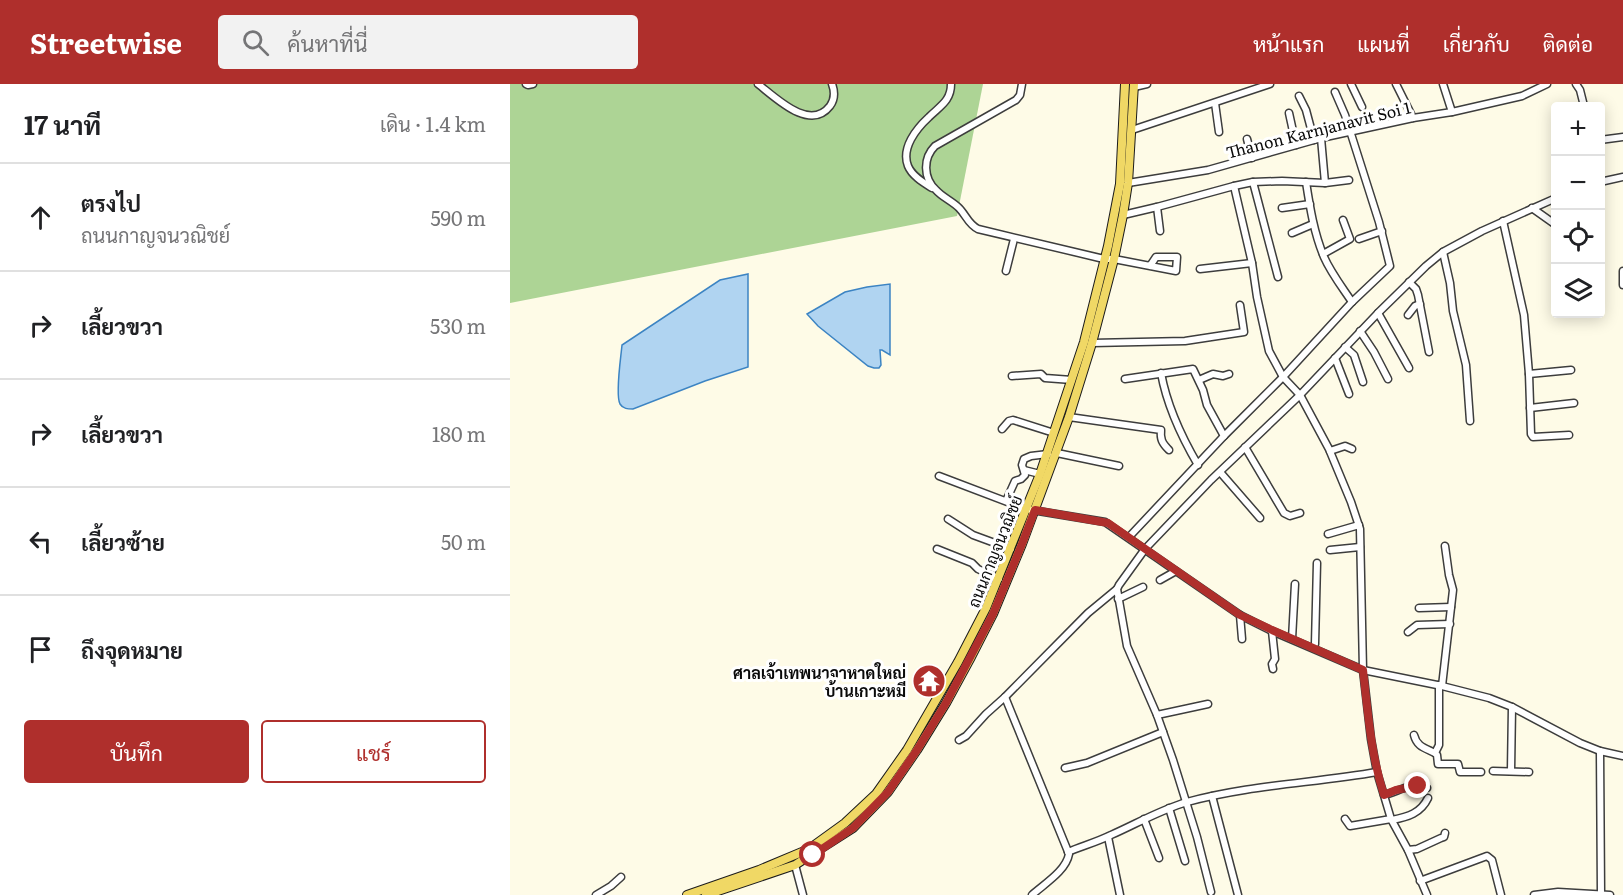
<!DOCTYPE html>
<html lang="th">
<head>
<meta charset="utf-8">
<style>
	:root { --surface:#fff; --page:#f2f2f2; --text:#202124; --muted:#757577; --line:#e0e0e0; --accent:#af2f2c }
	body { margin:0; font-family:Literata,Sarabun,serif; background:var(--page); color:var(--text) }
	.controls { position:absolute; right:18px; top:18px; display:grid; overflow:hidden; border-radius:6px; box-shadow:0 3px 15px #0003 }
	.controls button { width:54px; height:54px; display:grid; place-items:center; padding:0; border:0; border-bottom:2px solid var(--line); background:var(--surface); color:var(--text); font:30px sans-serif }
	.stop { position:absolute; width:18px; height:18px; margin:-14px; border:4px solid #af2f2c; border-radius:50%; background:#fff }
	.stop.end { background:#af2f2c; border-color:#fff; box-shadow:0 2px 6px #0008 }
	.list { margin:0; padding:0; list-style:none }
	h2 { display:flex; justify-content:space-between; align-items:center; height:78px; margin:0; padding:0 24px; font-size:26px }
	h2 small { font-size:20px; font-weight:400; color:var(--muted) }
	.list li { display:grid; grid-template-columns:39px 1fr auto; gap:18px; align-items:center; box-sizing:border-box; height:108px; padding:0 24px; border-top:2px solid var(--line) }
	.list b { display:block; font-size:22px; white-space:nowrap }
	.list p { margin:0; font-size:20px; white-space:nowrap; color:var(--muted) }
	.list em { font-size:20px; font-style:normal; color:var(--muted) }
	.actions { display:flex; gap:12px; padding:18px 24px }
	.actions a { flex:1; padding:14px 0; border:2px solid var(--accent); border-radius:6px; text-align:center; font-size:21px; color:var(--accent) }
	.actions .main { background:var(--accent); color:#fff }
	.icon { flex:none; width:33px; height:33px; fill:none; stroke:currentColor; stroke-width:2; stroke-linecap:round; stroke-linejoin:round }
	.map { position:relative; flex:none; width:1113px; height:811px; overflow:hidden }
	header { display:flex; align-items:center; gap:36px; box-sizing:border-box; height:84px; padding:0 30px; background:var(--accent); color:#fff }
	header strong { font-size:28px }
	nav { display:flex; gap:33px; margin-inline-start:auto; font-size:21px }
	.search { width:420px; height:54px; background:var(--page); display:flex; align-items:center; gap:15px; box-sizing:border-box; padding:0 21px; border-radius:6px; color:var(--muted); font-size:22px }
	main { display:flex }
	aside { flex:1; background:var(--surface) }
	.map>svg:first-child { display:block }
</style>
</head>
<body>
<header>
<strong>Streetwise</strong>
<div class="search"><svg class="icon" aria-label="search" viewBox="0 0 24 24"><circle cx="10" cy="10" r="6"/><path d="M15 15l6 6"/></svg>ค้นหาที่นี่</div>
<nav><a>หน้าแรก</a><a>แผนที่</a><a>เกี่ยวกับ</a><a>ติดต่อ</a></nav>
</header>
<main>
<aside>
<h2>17 นาที<small>เดิน · 1.4 km</small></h2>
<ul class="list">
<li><svg class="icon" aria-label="ahead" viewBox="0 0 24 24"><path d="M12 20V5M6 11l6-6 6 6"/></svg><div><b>ตรงไป</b><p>ถนนกาญจนวณิชย์</p></div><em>590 m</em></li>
<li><svg class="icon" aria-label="right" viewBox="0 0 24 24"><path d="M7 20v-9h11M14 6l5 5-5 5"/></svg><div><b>เลี้ยวขวา</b></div><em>530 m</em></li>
<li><svg class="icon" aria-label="right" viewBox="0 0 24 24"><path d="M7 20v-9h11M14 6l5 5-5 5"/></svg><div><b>เลี้ยวขวา</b></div><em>180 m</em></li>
<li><svg class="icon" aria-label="left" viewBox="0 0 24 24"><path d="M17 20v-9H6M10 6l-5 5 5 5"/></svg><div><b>เลี้ยวซ้าย</b></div><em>50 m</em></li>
<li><svg class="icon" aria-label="arrive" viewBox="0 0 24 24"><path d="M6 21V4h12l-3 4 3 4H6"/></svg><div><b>ถึงจุดหมาย</b></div></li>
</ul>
<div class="actions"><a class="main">บันทึก</a><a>แชร์</a></div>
</aside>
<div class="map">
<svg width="1113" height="811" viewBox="0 0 1113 811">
	<rect width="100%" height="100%" fill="#fefbe7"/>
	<path fill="#add495" d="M0 0H473L447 132 0 219Z"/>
	<g fill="#b0d4f1" stroke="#3c84c3" stroke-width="1.5">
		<path d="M238 190V283L195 297 123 325C118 325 113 325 110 320 105 311 111 273 112 261L210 196Z"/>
		<path d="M380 200V271L372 266H370L371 281 369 284H364L358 282 308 242 297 230 335 208 357 203Z"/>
	</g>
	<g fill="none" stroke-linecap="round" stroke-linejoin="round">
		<defs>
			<g id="minor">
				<path d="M16 0 18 1 23 0"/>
				<path d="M248 0C266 14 300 48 320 22 325 15 325 8 322 0"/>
				<path d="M512 0 510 11 506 16 425 62C413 74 413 94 426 106 432 113 442 117 449 124 456 131 458 140 468 145L594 175H604L666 187 667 173H646L640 182"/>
				<path d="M841 0 852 23"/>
				<path d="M886 0 903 34"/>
				<path d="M933 0 942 28"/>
				<path d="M1066 0 1070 6 1074 22"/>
				<path d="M624 3 637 0"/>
				<path d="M789 12 796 26 804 56"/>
				<path d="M705 19 709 48"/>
				<path d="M779 29 786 61"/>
				<path d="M622 46 760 0"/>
				<path d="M737 55 742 74"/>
				<path d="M1090 56 1113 53"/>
				<path d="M743 98 768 193"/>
				<path d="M796 98C800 124 804 149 814 173 821 189 832 203 842 218"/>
				<path d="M1090 98 1113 93"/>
				<path d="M618 99 698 86 811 54 903 34 942 28 1012 12 1037 0"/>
				<path d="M815 99 839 96"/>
				<path d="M724 102 742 179 747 213 759 267 773 293 790 311 819 365 841 418 850 445 853 586 861 655 867 688 881 735 898 766 917 811"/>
				<path d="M422 104C414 99 402 92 398 82 391 64 406 45 419 33 430 22 441 17 441 0"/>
				<path d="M647 123 650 147"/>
				<path d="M772 124 800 120"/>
				<path d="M1022 124 1046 141"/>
				<path d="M613 131 647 123 724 102 743 98 772 97 815 99 811 54"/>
				<path d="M993 137 1014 231 1019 290 1021 350 1023 353 1059 351"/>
				<path d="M782 149 803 140"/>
				<path d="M849 155 872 147"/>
				<path d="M933 168 940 199 943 227 956 281 960 337"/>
				<path d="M813 170 840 155 833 136"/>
				<path d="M690 185 742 179"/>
				<path d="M496 187 504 155"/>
				<path d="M1113 187V201"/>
				<path d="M899 198 906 205 908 211 919 268"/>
				<path d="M868 229 899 284"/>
				<path d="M898 231 905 222 910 220"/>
				<path d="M850 247 864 268 878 295"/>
				<path d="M582 259 675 257 734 248 730 221"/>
				<path d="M835 263 844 271 853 298"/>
				<path d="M825 274 839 310"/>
				<path d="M651 289C657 322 671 352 688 381"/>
				<path d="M1019 290 1061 286"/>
				<path d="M502 292 531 290 535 294 562 296"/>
				<path d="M615 295 683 285 693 306 697 321 714 352"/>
				<path d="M689 296 703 290 713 292 719 290"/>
				<path d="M1020 324 1064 319"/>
				<path d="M559 333 651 346C650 355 652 359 659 366"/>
				<path d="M492 345 499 337 503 336 544 349"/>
				<path d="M735 363 774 429 780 432 790 429"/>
				<path d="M820 367 835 362 842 365"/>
				<path d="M547 369 609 382"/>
				<path d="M514 386 530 390"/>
				<path d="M710 388 750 434"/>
				<path d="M429 392 516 425 595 438 730 531 762 547 853 586 932 602 979 614 1002 623 1070 659 1090 667 1113 672"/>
				<path d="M496 417 505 397 511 395 515 391 512 381 514 375 521 372 538 370"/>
				<path d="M438 435 463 451 501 465"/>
				<path d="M818 450 849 441"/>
				<path d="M619 453 714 352 773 293 842 218 880 182 869 138 835 31 825 8"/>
				<path d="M427 465 462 479 468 485 489 495"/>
				<path d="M820 466 850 463"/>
				<path d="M650 496 666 487"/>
				<path d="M608 515 633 503"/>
				<path d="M909 524 941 523"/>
				<path d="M730 531 732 555"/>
				<path d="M762 547 765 575 762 580 763 585"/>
				<path d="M898 548 907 541 940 540"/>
				<path d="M782 555 785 500"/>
				<path d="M803 564 805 560 807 479"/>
				<path d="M929 601V661L925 669 927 671 928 680H948L950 688H971"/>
				<path d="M932 602 943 506 939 491 935 462"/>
				<path d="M495 613 559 770C556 787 534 800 522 811"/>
				<path d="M647 631 698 620"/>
				<path d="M904 651C907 663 915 664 925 669"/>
				<path d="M449 656 456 652 476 630 495 613 578 529 607 505"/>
				<path d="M1090 667 1091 810"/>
				<path d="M555 684 577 679 653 648"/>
				<path d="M983 687 1019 688"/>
				<path d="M1001 687 1002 623"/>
				<path d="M874 711C890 707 900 698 917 704"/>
				<path d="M702 712 728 811"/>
				<path d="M659 724 675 777"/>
				<path d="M634 735 649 774"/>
				<path d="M835 735 840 742 881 735"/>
				<path d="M882 736C898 733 911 729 918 714"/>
				<path d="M598 753 610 811"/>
				<path d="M898 766 907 765 931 754 934 753 935 749"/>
				<path d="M558 768C572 762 587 758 601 751 626 740 650 726 677 718 739 701 804 699 867 688"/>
				<path d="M285 781 293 811"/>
				<path d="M910 797 977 772 982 776 991 811"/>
				<path d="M701 808 687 753 663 676 647 631 617 562 607 505 609 501 635 465 701 396 790 311 868 229 916 182 933 168 972 147 1046 114"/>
				<path d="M86 811 101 802 111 793"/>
				<path d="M1024 811 1048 808 1100 811"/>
			</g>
			<g id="major">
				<path d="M177 811 249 786 299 765 335 739 366 710 397 666 448 578 476 524 530 390 574 258 598 162 610 100 615 0"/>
				<path d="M196 811 285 781 343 744 378 708 407 666 436 619 461 573 483 530 512 460 559 333 582 259 604 175 613 131 618 99 624 0"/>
			</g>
		</defs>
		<use href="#minor" stroke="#3d3d3d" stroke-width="9"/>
		<use href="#major" stroke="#1b1b1b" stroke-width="10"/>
		<use href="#minor" stroke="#fff" stroke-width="6"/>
		<use href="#major" stroke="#f0d865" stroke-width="8"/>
	</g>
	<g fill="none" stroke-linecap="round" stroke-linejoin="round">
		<path stroke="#af2f2c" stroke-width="8" d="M303 771 343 744 378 708 407 666 436 619 483 530 512 460 525 426 598 439 730 531 762 546 853 586C858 629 861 671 874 711L886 706 908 702"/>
	</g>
	<defs>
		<symbol id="temple-disc" viewBox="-11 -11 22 22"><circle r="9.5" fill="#af2f2c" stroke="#fff"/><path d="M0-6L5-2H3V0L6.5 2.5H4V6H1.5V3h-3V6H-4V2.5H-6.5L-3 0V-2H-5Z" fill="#fff"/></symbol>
	</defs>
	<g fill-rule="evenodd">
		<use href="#temple-disc" x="400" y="578" width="38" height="38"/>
	</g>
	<g text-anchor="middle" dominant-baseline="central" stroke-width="6" stroke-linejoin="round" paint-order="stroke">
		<g font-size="16" fill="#0a0a0a" stroke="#fff">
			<text transform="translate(808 45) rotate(-14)">Thanon Karnjanavit Soi 1</text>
			<text transform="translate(484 467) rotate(-68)">ถนนกาญจนวณิชย์</text>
		</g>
		<g font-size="16" font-weight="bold" fill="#0a0a0a" stroke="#fff" text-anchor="end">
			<text x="396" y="588">ศาลเจ้าเทพนาจาหาดใหญ่<tspan x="396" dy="18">บ้านเกาะหมี</tspan></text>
		</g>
	</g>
</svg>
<div class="controls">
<button>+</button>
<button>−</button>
<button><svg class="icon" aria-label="locate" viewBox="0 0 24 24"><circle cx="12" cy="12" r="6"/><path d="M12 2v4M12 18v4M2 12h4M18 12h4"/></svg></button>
<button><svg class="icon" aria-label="layers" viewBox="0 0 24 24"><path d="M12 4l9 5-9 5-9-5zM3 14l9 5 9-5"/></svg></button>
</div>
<div class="stop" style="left:303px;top:771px"></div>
<div class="stop end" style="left:908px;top:702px"></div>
</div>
</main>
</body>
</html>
